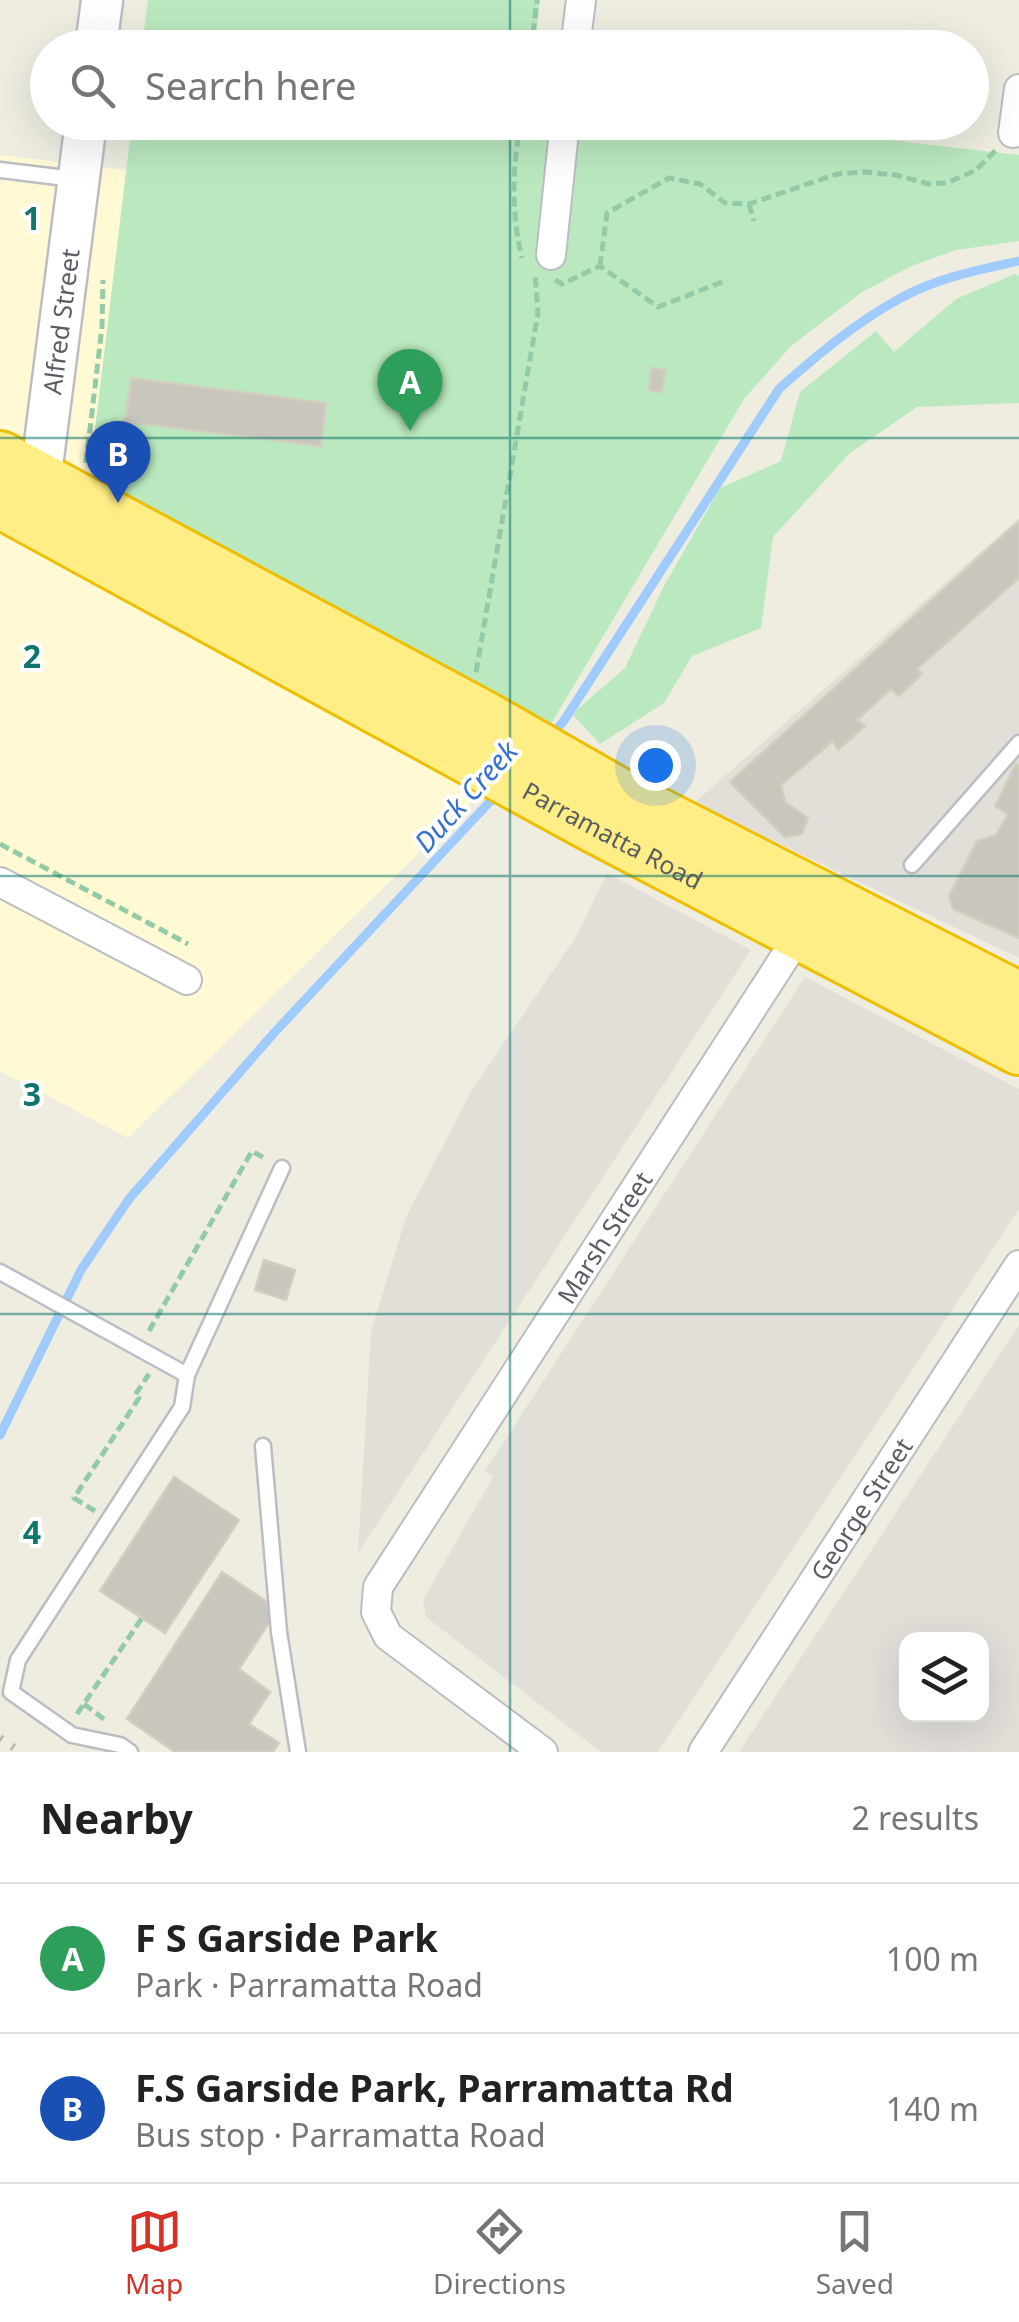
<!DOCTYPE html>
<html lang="en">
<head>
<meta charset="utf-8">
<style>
	:root { --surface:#fff; --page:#f2f2f2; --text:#222; --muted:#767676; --line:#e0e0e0; --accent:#d93025 }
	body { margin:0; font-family:"Noto Sans",sans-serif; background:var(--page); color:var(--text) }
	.controls { position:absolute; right:30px; bottom:30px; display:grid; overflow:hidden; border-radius:20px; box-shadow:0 10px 40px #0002 }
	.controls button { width:90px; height:90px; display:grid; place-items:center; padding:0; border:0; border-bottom:2px solid var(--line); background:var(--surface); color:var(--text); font:50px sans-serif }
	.you { position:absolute; left:655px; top:765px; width:35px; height:35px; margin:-25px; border:8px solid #fff; border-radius:50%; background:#1a73e8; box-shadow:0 0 0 15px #1a73e833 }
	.badge { display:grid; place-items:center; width:65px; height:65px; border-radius:50%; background:var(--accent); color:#fff; font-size:32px; font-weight:700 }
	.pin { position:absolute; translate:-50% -82px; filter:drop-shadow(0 2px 5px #0008) }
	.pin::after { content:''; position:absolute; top:52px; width:35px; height:30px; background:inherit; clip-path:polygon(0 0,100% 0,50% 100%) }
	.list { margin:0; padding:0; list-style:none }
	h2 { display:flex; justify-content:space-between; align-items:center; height:130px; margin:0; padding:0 40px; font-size:42px }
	h2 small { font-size:32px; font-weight:400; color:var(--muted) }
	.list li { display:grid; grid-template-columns:65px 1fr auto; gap:30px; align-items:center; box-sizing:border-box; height:150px; padding:0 40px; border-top:2px solid var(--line) }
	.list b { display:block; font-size:38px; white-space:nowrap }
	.list p { margin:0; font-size:32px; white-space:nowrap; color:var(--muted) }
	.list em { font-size:32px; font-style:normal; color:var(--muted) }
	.icon { flex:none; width:55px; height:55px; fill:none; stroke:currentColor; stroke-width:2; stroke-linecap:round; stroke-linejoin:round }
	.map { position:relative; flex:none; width:1019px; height:1752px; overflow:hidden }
	.search { position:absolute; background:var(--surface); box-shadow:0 10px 40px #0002; left:30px; right:30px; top:30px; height:110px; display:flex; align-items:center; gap:25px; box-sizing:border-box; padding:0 35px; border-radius:55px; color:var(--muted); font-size:38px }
	.sheet { height:430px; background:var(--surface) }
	nav { display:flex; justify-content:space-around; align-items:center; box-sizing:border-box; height:140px; border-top:2px solid var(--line); background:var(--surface); font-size:28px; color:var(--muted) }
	nav a { display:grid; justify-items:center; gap:5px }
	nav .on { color:var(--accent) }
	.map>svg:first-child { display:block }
</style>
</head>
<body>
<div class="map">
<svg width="1019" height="1752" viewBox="0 0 1019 1752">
	<rect width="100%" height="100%" fill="#eeede0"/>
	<path fill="#fffad4" d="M0 155 126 170 91 463 100 481 425 655 476 797 128 1138 0 1071Z"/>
	<g fill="#e1dfd8" fill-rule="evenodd">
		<path d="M1019 518V958L694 803Z"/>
		<path d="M607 873 751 950 358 1553 371 1332 406 1217 472 1090 576 937Z"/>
		<path d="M805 977 1019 1089V1209L658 1752H601L426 1617 423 1600 493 1477 485 1471Z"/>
		<path d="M1019 1325V1752H739ZM906 1640H982V1714H906Z"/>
	</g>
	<g fill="#bae9bf">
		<path d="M148 0H540L535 47H142Z"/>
		<path d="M737 122 1019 155V241L956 250 914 265 862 292 791 346 744 399 551 724 100 481 91 463 132 123Z"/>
		<path d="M1015 274 1019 276V403L917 407 850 453 773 537 761 628 692 656 664 703 600 744 572 714 625 668 664 586 720 488 781 461 800 392 876 331 894 352 956 299Z"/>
	</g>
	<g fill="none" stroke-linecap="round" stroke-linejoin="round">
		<g stroke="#9fcbff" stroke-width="9">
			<path d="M551 735 563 722 779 389C816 356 855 323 899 299 936 278 978 270 1019 261"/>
			<path d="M0 1435 81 1270 129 1199 274 1033 497 794"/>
		</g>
	</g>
	<g fill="#c9c6bd" stroke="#d3cfbe" stroke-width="2.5">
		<path d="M651 368 665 370 662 392 649 390Z"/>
		<path d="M131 378 326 403 321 446 125 422Z"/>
		<path d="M1019 521V578L917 669 922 674 899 696 891 689 857 720 865 726 838 750 833 741 781 785 785 802 808 818 802 834 785 837 730 782Z"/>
		<path d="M1016 764 1019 766V938L953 909 949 896 977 841 996 835 1008 814 995 806Z"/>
		<path d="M264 1260 295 1270 286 1300 255 1290Z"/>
		<path d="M174 1477 239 1520 165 1633 100 1591Z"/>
		<path d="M222 1572 278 1609 239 1669 270 1692 249 1724 279 1743 273 1752H175L127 1719Z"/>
	</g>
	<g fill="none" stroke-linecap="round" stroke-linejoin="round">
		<defs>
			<g id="lane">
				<path d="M0 170 74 179"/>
				<path d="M912 865 1019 743"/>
				<path d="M0 1272 187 1375"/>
				<path d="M263 1446 279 1632 298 1752"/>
				<path d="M130 1752 120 1745 72 1735 11 1692 18 1660 182 1407 187 1375 282 1168"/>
			</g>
			<g id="street">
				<path d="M575 48 581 0"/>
				<path d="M1013 133 1019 89"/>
				<path d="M551 255 565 122"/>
				<path d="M0 882 187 980"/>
				<path id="s1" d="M543 1752 388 1636 376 1612 378 1587 805 926"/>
				<path id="s2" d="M703 1752 1019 1265"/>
			</g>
			<g id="secondary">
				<path d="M96 48 102 0"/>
				<path id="s3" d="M37 505 86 122"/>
			</g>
			<g id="highway">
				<path d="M0 458 484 718 619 795 1019 999"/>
				<path id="s4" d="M0 501 589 823 1019 1048"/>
			</g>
		</defs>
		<use href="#lane" stroke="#bbbdc4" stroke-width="19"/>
		<use href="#street" stroke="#bbbdc4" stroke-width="32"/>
		<use href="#secondary" stroke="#bbbec6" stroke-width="45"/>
		<use href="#highway" stroke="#eebe00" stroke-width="58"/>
		<g stroke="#93caa8" stroke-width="5" stroke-dasharray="10 5" stroke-linecap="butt">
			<path d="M531 48 537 0"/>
			<path d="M521 122C512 168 511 213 522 258"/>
			<path d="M749 204 754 221"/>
			<path d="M600 266 607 213 669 178 700 184 725 203 749 204 837 174 865 172 896 175 929 184 947 183 976 170 996 150"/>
			<path d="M555 280 562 284 600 266 658 307 727 280"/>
			<path d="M86 463 102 327 103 280"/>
			<path d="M476 672 538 313 535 273"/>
			<path d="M0 844 188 944"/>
			<path d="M149 1331 252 1151 266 1159"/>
			<path d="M95 1511 74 1498 139 1398 135 1395 149 1374"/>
			<path d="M84 1704 105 1720"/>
			<path d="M77 1714 142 1618"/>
		</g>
		<use href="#lane" stroke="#fff" stroke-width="14"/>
		<use href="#street" stroke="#fff" stroke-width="28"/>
		<use href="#secondary" stroke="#fff" stroke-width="40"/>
		<use href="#highway" stroke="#ffee86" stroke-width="52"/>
		<path stroke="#b5b6b6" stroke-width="8" stroke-dasharray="2.5 12" stroke-linecap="butt" d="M0 1738 20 1752"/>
	</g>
	<path fill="none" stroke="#0f766e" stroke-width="2.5" stroke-opacity="0.55" d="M510 0V48M510 122V1752M0 438H1019M0 876H1019M0 1314H1019"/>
	<g text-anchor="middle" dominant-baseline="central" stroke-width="8" stroke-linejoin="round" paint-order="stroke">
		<g font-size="25" fill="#595d63" stroke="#fff">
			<text stroke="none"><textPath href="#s3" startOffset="185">Alfred Street</textPath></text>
			<text stroke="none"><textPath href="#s4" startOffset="698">Parramatta Road</textPath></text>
			<text stroke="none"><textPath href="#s1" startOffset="662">Marsh Street</textPath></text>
			<text stroke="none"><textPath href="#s2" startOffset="290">George Street</textPath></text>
		</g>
		<g font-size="28" font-style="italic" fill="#3670ce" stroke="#fff">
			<text transform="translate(465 796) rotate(-48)">Duck Creek</text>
		</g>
	</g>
	<g font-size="32" text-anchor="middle" font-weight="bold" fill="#0f766e" stroke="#fff" stroke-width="8" stroke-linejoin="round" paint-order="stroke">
		<text x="32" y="230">1</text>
		<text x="32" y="668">2</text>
		<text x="32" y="1106">3</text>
		<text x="32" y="1544">4</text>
	</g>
</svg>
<div class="controls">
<button><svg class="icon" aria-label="layers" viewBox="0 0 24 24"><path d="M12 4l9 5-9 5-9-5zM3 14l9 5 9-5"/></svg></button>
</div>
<div class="you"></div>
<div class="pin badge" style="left:410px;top:431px;background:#2e9e5b">A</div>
<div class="pin badge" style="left:118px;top:503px;background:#1a4fb4">B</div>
<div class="search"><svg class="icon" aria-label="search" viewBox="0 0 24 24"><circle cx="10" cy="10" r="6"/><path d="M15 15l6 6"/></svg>Search here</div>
</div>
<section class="sheet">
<h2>Nearby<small>2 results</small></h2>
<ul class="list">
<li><span class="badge" style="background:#2e9e5b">A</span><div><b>F S Garside Park</b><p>Park · Parramatta Road</p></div><em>100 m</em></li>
<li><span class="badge" style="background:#1a4fb4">B</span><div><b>F.S Garside Park, Parramatta Rd</b><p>Bus stop · Parramatta Road</p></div><em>140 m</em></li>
</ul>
</section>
<nav>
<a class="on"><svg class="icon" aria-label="map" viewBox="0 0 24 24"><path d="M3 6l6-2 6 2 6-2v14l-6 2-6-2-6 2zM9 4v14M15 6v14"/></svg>Map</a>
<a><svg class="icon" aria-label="directions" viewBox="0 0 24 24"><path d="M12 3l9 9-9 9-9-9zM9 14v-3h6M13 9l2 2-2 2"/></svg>Directions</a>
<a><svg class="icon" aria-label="saved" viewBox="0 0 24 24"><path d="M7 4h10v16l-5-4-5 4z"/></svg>Saved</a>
</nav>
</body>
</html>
